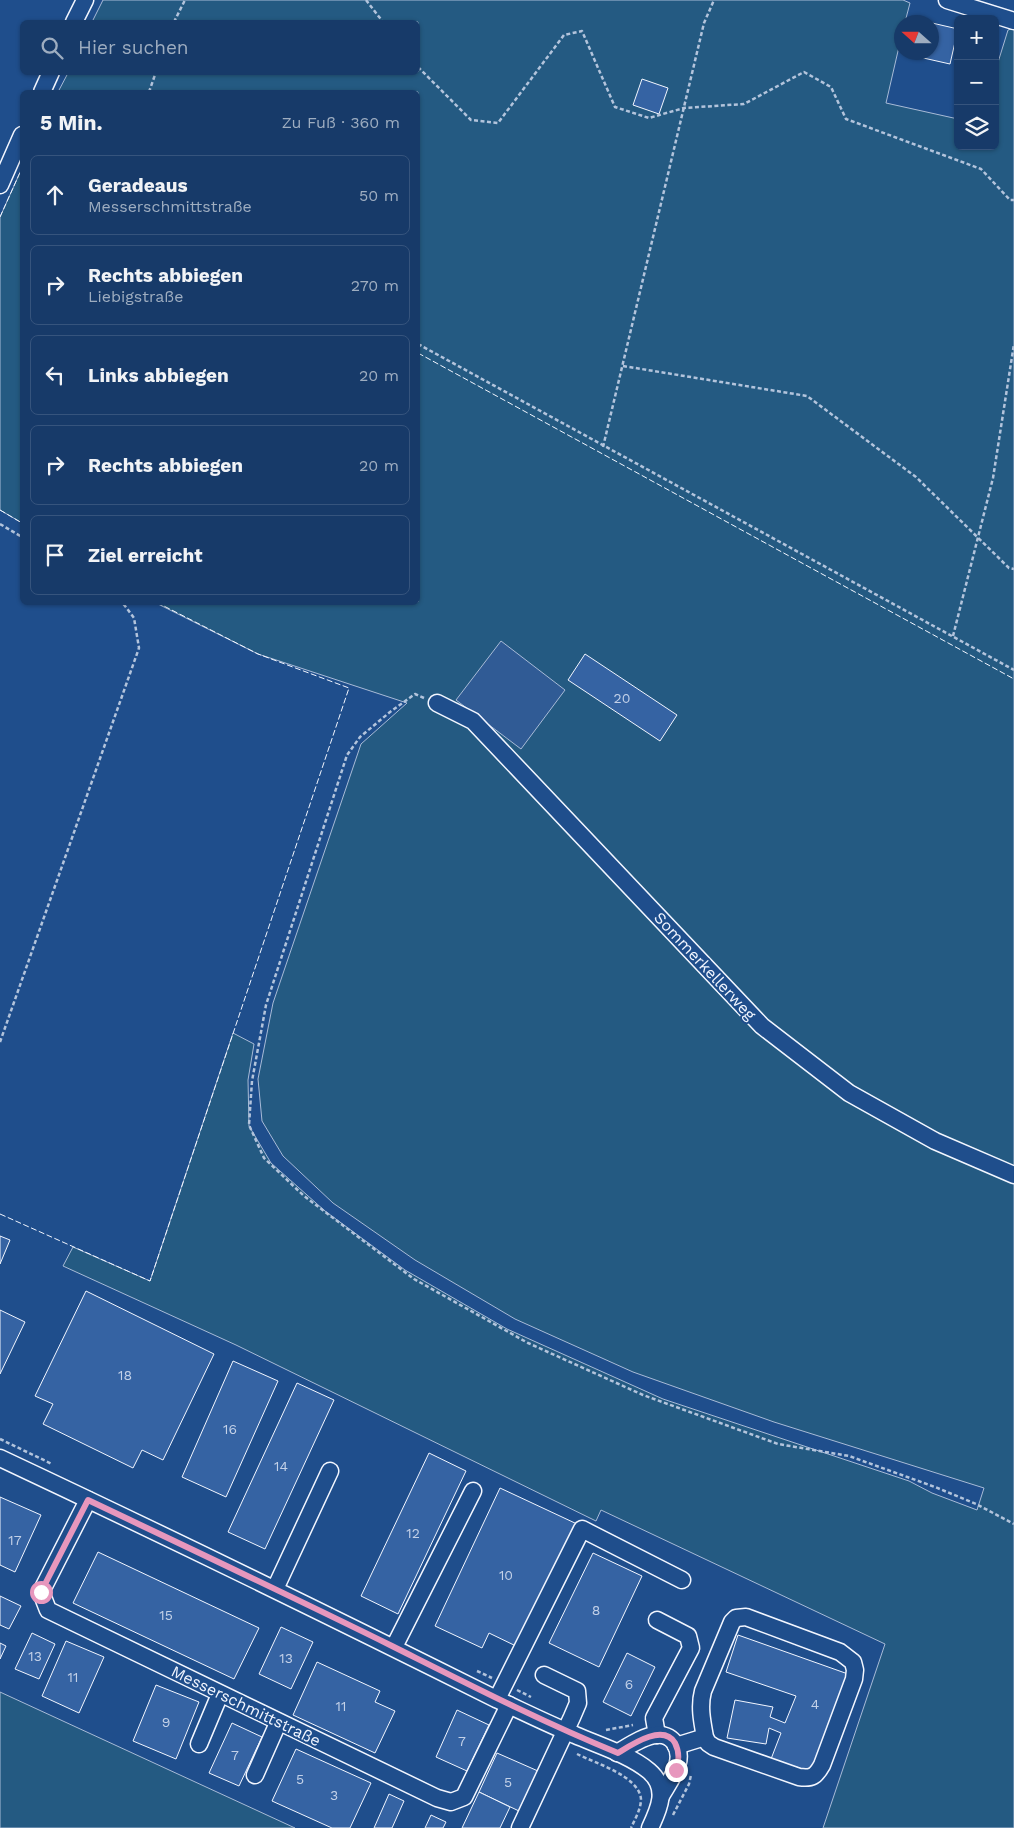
<!DOCTYPE html>
<html lang="de">
<head>
<meta charset="utf-8">
<style>
	:root { --surface:#173a69; --page:#244571; --text:#f1f3f6; --muted:#9eadc0; --line:#36547d }
	body { margin:0; font-family:"Work Sans",sans-serif; background:var(--page); color:var(--text) }
	.controls { position:absolute; right:15px; top:15px; display:grid; overflow:hidden; border-radius:8px; box-shadow:0 1px 4px #0004 }
	.controls button { width:45px; height:45px; display:grid; place-items:center; padding:0; border:0; border-bottom:1px solid var(--line); background:var(--surface); color:var(--text); font:25px sans-serif }
	.compass { position:absolute; left:894px; top:15px; width:45px; height:45px; border-radius:50%; background:var(--surface); box-shadow:0 1px 4px #0004; rotate:291deg }
	.stop { position:absolute; width:15px; height:15px; margin:-11px; border:4px solid #e797bd; border-radius:50%; background:#fff }
	.stop.end { background:#e797bd; border-color:#fff; box-shadow:0 1px 5px #0008 }
	.list { margin:0; padding:0; list-style:none }
	h2 { display:flex; justify-content:space-between; align-items:center; height:65px; margin:0; padding:0 20px; font-size:21px }
	h2 small { font-size:16px; font-weight:400; color:var(--muted) }
	.list li { display:grid; grid-template-columns:32px 1fr auto; gap:15px; align-items:center; box-sizing:border-box; height:80px; margin:0 10px 10px; padding:0 10px; border:1px solid var(--line); border-radius:8px }
	.list b { display:block; font-size:19px; white-space:nowrap }
	.list p { margin:0; font-size:16px; white-space:nowrap; color:var(--muted) }
	.list em { font-size:16px; font-style:normal; color:var(--muted) }
	.icon { flex:none; width:28px; height:28px; fill:none; stroke:currentColor; stroke-width:2; stroke-linecap:round; stroke-linejoin:round }
	.map { position:relative; flex:none; width:1014px; height:1828px; overflow:hidden }
	.search { position:absolute; background:var(--surface); box-shadow:0 1px 4px #0004; left:20px; top:20px; width:400px; height:55px; display:flex; align-items:center; gap:12px; box-sizing:border-box; padding:0 18px; border-radius:8px; color:var(--muted); font-size:19px }
	.panel { position:absolute; background:var(--surface); box-shadow:0 1px 4px #0004; left:20px; top:90px; width:400px; height:515px; border-radius:8px }
	.map>svg:first-child { display:block }
</style>
</head>
<body>
<div class="map">
<svg width="1014" height="1828" viewBox="0 0 1014 1828">
	<rect width="100%" height="100%" fill="#1f4e8c"/>
	<g fill="#245a82" stroke="#a8bbd7">
		<path d="M103 0H903L910 3 905 22H902L901 38 886 103 958 119V146H995V72L1008 30 1014 28V1828H823L885 1644 601 1510 596 1521 236 1345 63 1266 73 1247 150 1281 233 1033 254 1044 248 1080 249 1126 271 1163 325 1211 405 1270 507 1329 663 1399 909 1481 932 1493 977 1510 984 1488 774 1422 633 1372 515 1319 415 1260 333 1203 283 1156 262 1121 258 1079 273 1003 361 744 407 703 258 654 156 603 418 602V92H58L68 73 418 72V22H92Z"/>
		<path d="M22 168V523L0 510V217Z"/>
		<path d="M0 1692 295 1828H0Z"/>
	</g>
	<path fill="#305b95" stroke="#a8bbd7" d="M501 641 565 690 521 749 456 700Z"/>
	<g fill="#3563a3" stroke="#f2f6ff">
		<path d="M932 23 958 29 950 64 919 57 920 52H932Z"/>
		<path d="M642 79 668 88 659 114 633 105Z"/>
		<path d="M585 654 677 715 660 741 568 680Z"/>
		<path d="M0 1236 10 1240 0 1264Z"/>
		<path d="M86 1291 214 1354 163 1460 142 1450 133 1468 43 1424 53 1404 35 1396Z"/>
		<path d="M0 1310 25 1322 0 1374Z"/>
		<path d="M233 1361 278 1381 226 1497 182 1477Z"/>
		<path d="M297 1383 334 1400 265 1549 228 1532Z"/>
		<path d="M429 1453 466 1471 398 1614 361 1596Z"/>
		<path d="M500 1488 577 1524 518 1647 489 1633 482 1648 435 1626Z"/>
		<path d="M0 1497 41 1515 15 1572 0 1565Z"/>
		<path d="M98 1552 259 1628 234 1679 73 1603Z"/>
		<path d="M593 1553 642 1576 599 1667 549 1643Z"/>
		<path d="M0 1596 21 1606 9 1629 0 1625Z"/>
		<path d="M281 1627 313 1642 291 1689 259 1674Z"/>
		<path d="M32 1633 55 1644 39 1679 15 1669Z"/>
		<path d="M738 1635 848 1674 812 1772 771 1759 781 1733 769 1728 766 1744 727 1738 735 1700 773 1707 770 1717 785 1723 796 1696 726 1672Z"/>
		<path d="M66 1641 104 1657 79 1713 42 1696Z"/>
		<path d="M0 1643 6 1646 0 1659Z"/>
		<path d="M627 1653 655 1667 631 1716 603 1702Z"/>
		<path d="M317 1662 380 1691 375 1702 395 1711 375 1753 293 1715Z"/>
		<path d="M156 1685 199 1702 176 1759 133 1741Z"/>
		<path d="M457 1710 489 1725 467 1771 436 1757Z"/>
		<path d="M232 1723 262 1737 239 1786 209 1773Z"/>
		<path d="M296 1749 371 1783 350 1828H332L272 1801Z"/>
		<path d="M497 1753 538 1771 519 1811 479 1792Z"/>
		<path d="M479 1792 510 1807 500 1828H462Z"/>
		<path d="M389 1794 404 1801 392 1828H374Z"/>
		<path d="M431 1815 446 1822 443 1828H425Z"/>
	</g>
	<g fill="none" stroke-linecap="round" stroke-linejoin="round">
		<defs>
			<g id="minor">
				<path d="M947 0 1014 21"/>
				<path d="M74 22 85 0"/>
				<path d="M42 92 51 72"/>
				<path d="M0 185 22 135"/>
				<path d="M437 703 473 721 762 1026 849 1093 935 1141 1014 1175"/>
				<path d="M0 1458C166 1536 332 1617 496 1699 522 1711 548 1724 575 1735 598 1745 630 1755 649 1771 669 1788 659 1809 650 1828"/>
				<path d="M88 1500 41 1592 48 1610 437 1798 451 1802 464 1797 509 1705"/>
				<path d="M275 1589 330 1471"/>
				<path d="M657 1620 688 1636 691 1648 654 1718 657 1735"/>
				<path d="M394 1647 473 1491"/>
				<path d="M497 1699 582 1529 682 1580"/>
				<path d="M199 1744 220 1694"/>
				<path d="M676 1746 705 1737C702 1721 699 1706 703 1691L732 1622 736 1618 746 1617 840 1652 853 1662 855 1670 854 1679 822 1765C816 1776 812 1779 799 1777L714 1747 708 1743 705 1737"/>
				<path d="M617 1753C629 1746 643 1736 656 1735 663 1734 670 1737 674 1742 687 1760 670 1780 661 1796"/>
				<path d="M255 1775 278 1723"/>
				<path d="M520 1828 572 1717 578 1703 577 1691 544 1675"/>
			</g>
		</defs>
		<use href="#minor" stroke="#f2f6ff" stroke-width="19"/>
		<g stroke="#b3c4dc" stroke-width="2.5" stroke-dasharray="4 2.5" stroke-linecap="butt">
			<path d="M366 0 383 22"/>
			<path d="M174 22 185 0"/>
			<path d="M418 67 471 120 498 123 564 35 582 31 615 107 649 118 684 108 744 104 804 72 831 87 846 119 981 169 1010 200H1014"/>
			<path d="M149 92 156 72"/>
			<path d="M418 344 1014 670"/>
			<path d="M623 366 807 396 916 477 1009 568 1014 569"/>
			<path d="M603 447 704 23 714 0"/>
			<path d="M0 524 22 537"/>
			<path d="M953 636 993 478 1014 344"/>
			<path d="M424 698 415 694 390 712 360 737 347 755 266 1005 252 1081 249 1125 264 1158 304 1196 414 1279 528 1343 643 1395 778 1444 849 1456 935 1487 976 1504 1014 1524"/>
			<path d="M0 1042 139 648 134 618 122 602"/>
			<path d="M0 1439 52 1464"/>
			<path d="M477 1671 492 1678"/>
			<path d="M517 1690 531 1697"/>
			<path d="M606 1730 633 1725"/>
			<path d="M577 1754C595 1763 639 1776 641 1799 641 1809 635 1819 631 1828"/>
			<path d="M673 1815 689 1784 691 1775"/>
		</g>
		<use href="#minor" stroke="#1f4e8c" stroke-width="16"/>
		<g stroke="#f2f6ff" stroke-width="1" stroke-dasharray="6 2.5" stroke-linecap="butt">
			<path d="M0 217 22 168"/>
			<path d="M418 353 1014 679"/>
			<path d="M0 510 22 523"/>
			<path d="M0 1214 150 1281 349 688 258 654 156 602"/>
		</g>
	</g>
	<g fill="none" stroke-linecap="round" stroke-linejoin="round">
		<path stroke="#e797bd" stroke-width="6" d="M41 1592 88 1500C189 1548 291 1596 392 1646 466 1683 540 1721 618 1753 631 1745 663 1723 675 1743 680 1753 679 1761 676 1770"/>
	</g>
	<g text-anchor="middle" dominant-baseline="central" stroke-width="4" stroke-linejoin="round" paint-order="stroke">
		<g font-size="14" fill="#c3d1e8">
			<text x="622" y="698">20</text>
			<text x="125" y="1375">18</text>
			<text x="230" y="1429">16</text>
			<text x="281" y="1466">14</text>
			<text x="413" y="1533">12</text>
			<text x="15" y="1540">17</text>
			<text x="506" y="1575">10</text>
			<text x="596" y="1610">8</text>
			<text x="166" y="1615">15</text>
			<text x="35" y="1656">13</text>
			<text x="286" y="1658">13</text>
			<text x="73" y="1677">11</text>
			<text x="629" y="1684">6</text>
			<text x="815" y="1704">4</text>
			<text x="341" y="1706">11</text>
			<text x="166" y="1722">9</text>
			<text x="462" y="1741">7</text>
			<text x="235" y="1755">7</text>
			<text x="300" y="1779">5</text>
			<text x="508" y="1782">5</text>
			<text x="334" y="1795">3</text>
		</g>
		<g font-size="16" fill="#f2f6ff" stroke="#1f4e8c">
			<text transform="translate(705 966) rotate(47)">Sommerkellerweg</text>
			<text transform="translate(246 1706) rotate(26)">Messerschmittstraße</text>
		</g>
	</g>
</svg>
<div class="controls">
<button>+</button>
<button>−</button>
<button><svg class="icon" aria-label="layers" viewBox="0 0 24 24"><path d="M12 4l9 5-9 5-9-5zM3 14l9 5 9-5"/></svg></button>
</div>
<svg class="compass" viewBox="-18 -18 36 36"><path d="M0-13l5 13h-10z" fill="#e53935"/><path d="M0 13l5-13h-10z" fill="#9eadc0"/></svg>
<div class="stop" style="left:41px;top:1592px"></div>
<div class="stop end" style="left:676px;top:1770px"></div>
<div class="search"><svg class="icon" aria-label="search" viewBox="0 0 24 24"><circle cx="10" cy="10" r="6"/><path d="M15 15l6 6"/></svg>Hier suchen</div>
<section class="panel">
<h2>5 Min.<small>Zu Fuß · 360 m</small></h2>
<ul class="list">
<li><svg class="icon" aria-label="ahead" viewBox="0 0 24 24"><path d="M12 20V5M6 11l6-6 6 6"/></svg><div><b>Geradeaus</b><p>Messerschmittstraße</p></div><em>50 m</em></li>
<li><svg class="icon" aria-label="right" viewBox="0 0 24 24"><path d="M7 20v-9h11M14 6l5 5-5 5"/></svg><div><b>Rechts abbiegen</b><p>Liebigstraße</p></div><em>270 m</em></li>
<li><svg class="icon" aria-label="left" viewBox="0 0 24 24"><path d="M17 20v-9H6M10 6l-5 5 5 5"/></svg><div><b>Links abbiegen</b></div><em>20 m</em></li>
<li><svg class="icon" aria-label="right" viewBox="0 0 24 24"><path d="M7 20v-9h11M14 6l5 5-5 5"/></svg><div><b>Rechts abbiegen</b></div><em>20 m</em></li>
<li><svg class="icon" aria-label="arrive" viewBox="0 0 24 24"><path d="M6 21V4h12l-3 4 3 4H6"/></svg><div><b>Ziel erreicht</b></div></li>
</ul>
</section>
</div>
</body>
</html>
